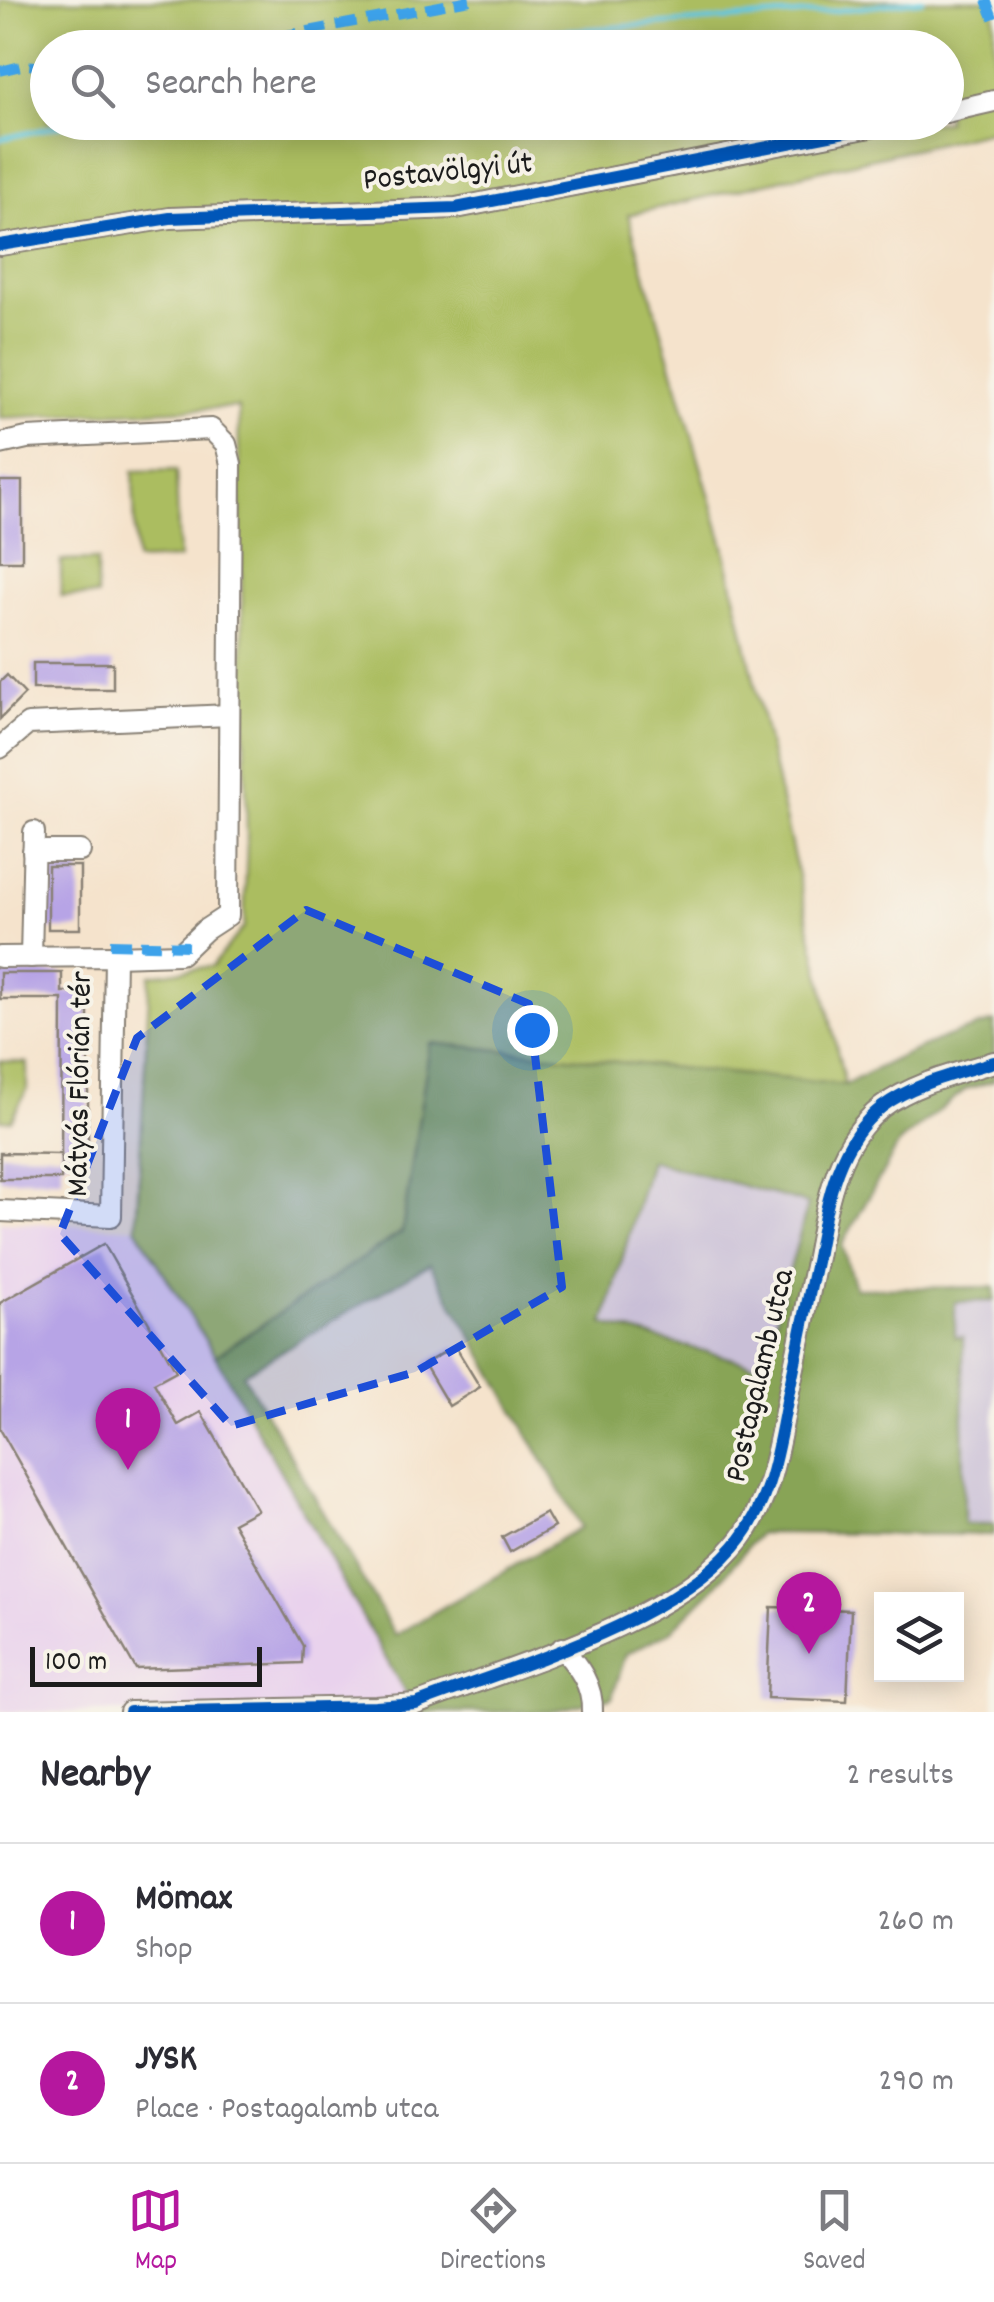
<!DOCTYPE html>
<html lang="en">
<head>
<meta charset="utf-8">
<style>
	:root { --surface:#fff; --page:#f2f2f3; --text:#2b2b33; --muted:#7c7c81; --line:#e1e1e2; --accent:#b5179e }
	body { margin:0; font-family:Dekko,sans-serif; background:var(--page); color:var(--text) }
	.controls { position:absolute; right:30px; bottom:30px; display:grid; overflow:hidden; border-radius:0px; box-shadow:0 5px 25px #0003 }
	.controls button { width:90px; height:90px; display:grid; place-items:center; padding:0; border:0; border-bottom:2px solid var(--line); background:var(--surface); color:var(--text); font:50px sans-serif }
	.scale { position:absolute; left:30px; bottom:25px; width:232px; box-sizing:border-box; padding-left:10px; border:5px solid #1c1c1c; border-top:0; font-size:28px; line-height:35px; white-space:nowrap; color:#1c1c1c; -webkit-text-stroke:8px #f7f3e8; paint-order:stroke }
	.you { position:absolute; left:532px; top:1030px; width:35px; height:35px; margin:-25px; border:8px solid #fff; border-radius:50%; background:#1a73e8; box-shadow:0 0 0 15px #1a73e833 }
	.badge { display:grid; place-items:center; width:65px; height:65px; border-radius:50%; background:var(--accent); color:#fff; font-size:32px; font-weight:700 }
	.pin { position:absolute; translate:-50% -82px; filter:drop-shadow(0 2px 5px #0008) }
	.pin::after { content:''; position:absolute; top:52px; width:35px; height:30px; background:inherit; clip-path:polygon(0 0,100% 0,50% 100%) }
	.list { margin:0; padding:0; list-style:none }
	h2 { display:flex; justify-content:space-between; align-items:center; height:130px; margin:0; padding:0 40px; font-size:42px }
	h2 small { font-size:32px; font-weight:400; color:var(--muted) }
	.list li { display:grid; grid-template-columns:65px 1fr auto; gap:30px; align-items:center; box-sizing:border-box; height:160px; padding:0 40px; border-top:2px solid var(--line) }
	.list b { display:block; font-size:38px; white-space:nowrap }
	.list p { margin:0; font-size:32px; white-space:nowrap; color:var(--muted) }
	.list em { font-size:32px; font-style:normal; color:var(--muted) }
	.icon { flex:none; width:55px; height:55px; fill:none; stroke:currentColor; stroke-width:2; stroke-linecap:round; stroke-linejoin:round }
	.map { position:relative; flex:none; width:994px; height:1712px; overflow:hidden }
	.search { position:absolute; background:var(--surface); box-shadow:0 5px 25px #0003; left:30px; right:30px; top:30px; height:110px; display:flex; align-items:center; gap:25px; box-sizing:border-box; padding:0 35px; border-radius:55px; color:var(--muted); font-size:38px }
	.sheet { height:450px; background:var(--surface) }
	nav { display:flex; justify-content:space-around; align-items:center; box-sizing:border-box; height:140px; border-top:2px solid var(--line); background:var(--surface); font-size:28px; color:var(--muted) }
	nav a { display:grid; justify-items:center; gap:5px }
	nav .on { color:var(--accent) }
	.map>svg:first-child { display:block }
</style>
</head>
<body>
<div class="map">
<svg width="994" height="1712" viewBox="0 0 994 1712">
	<rect width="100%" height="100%" fill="#f7f3e8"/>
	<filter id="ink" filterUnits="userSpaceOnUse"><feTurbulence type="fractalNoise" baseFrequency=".01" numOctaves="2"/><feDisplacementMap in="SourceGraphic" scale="20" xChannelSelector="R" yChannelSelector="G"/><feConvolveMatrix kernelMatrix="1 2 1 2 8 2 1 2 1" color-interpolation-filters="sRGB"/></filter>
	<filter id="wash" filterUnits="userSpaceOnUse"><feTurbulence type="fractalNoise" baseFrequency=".0048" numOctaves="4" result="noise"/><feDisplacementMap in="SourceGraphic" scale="40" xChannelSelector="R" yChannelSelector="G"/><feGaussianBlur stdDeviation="2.25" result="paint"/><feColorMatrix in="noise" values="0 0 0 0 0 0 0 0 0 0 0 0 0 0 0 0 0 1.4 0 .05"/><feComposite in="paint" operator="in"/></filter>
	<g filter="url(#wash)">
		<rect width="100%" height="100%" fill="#f5e3cc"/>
		<path fill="#e9d2ed" d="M0 1222 136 1228 215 1356 416 1712H0Z"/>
		<g fill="#c9bfd7">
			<path d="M649 1159 808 1203 763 1368 604 1324Z"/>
			<path d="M955 1301H994V1524L964 1525 963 1338 955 1337Z"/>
		</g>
		<g fill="#abbd61" stroke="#646c3e" stroke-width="2.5" fill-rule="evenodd">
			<path d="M0 0H994V130L628 215 724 546 845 1085 431 1043 402 1232 215 1356 136 1228 150 975 212 966 244 927 247 836 238 407 0 418ZM48 48H946V122H48Z"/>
			<path d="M176 470 179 559 136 561 133 471Z"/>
			<path d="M97 560V596H61V561Z"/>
			<path d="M0 1061 27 1063V1090L11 1120H0Z"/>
		</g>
		<path fill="#88a457" stroke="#52603a" stroke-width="2.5" fill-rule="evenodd" d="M994 1022V1081L966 1089 900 1142 842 1245 855 1288 994 1287V1301L955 1302V1337H963L964 1524H994V1535L759 1533 714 1588 671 1631 626 1654 612 1698 549 1712H416L215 1356 402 1232 430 1043 845 1085C893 1059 941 1036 994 1022ZM650 1160 808 1204 763 1367 604 1324ZM430 1264 581 1527 395 1635 243 1374Z"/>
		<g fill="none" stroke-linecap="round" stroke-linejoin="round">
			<g stroke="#62c7df" stroke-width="5">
				<path d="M422 48 464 38 817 13 922 0"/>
				<path d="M0 139 76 122"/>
			</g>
		</g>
		<g id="blocks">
			<g fill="#b7a4e6">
				<rect x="0" y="481" width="22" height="80"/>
				<rect x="33" y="663" width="80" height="26"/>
				<path d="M7 675 25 694 0 719V682Z"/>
				<rect x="48" y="866" width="32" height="63"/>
				<path d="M0 973H62V992H88V1160H61L62 999H0Z"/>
				<path d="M0 1153 61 1154V1179H0Z"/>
				<path d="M104 1244 176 1371 154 1383 178 1425 201 1412 257 1510 233 1523 303 1646 302 1663 136 1669 0 1429V1303Z"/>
				<path d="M455 1346 480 1387 449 1406 424 1364Z"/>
				<path d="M546 1513 554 1527 510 1552 502 1537Z"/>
				<path d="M771 1607 851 1610 847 1701 767 1698Z"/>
			</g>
		</g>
	</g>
	<g filter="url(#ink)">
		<use href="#blocks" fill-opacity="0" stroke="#888074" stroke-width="2.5"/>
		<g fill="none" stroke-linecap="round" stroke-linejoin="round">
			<defs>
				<g id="minor">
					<path d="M946 112 994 101"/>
					<path d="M0 245 170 218 456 208 896 122"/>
					<path d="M0 444 27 438 211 429 226 444 231 464 228 915 205 930 180 954 115 956"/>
					<path d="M0 748 28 724 229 715"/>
					<path d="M33 851H80"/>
					<path d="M0 957 115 956 111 1216 0 1211"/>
					<path d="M31 957 34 832"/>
					<path d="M562 1648C579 1667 593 1685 592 1712"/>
					<path d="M130 1712 376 1707 416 1704C512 1667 667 1624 734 1547 772 1504 778 1445 789 1391 798 1346 808 1302 817 1257 827 1203 836 1143 882 1107 914 1083 956 1074 994 1062"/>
				</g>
			</defs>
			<use href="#minor" stroke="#888074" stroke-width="24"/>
			<use href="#minor" stroke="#fff" stroke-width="20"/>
			<g stroke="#3da2ea" stroke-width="10" stroke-dasharray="20 10" stroke-linecap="butt">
				<path d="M986 0 994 20"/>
				<path d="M219 48 470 0"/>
				<path d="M0 71 25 65 48 67"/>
				<path d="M110 944 188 946"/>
			</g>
			<defs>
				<g id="cycleway">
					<path d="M0 245 170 218 456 208 896 122"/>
					<path d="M130 1712 376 1707 416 1704C512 1667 667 1624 734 1547 772 1504 778 1445 789 1391 798 1346 808 1302 817 1257 827 1203 836 1143 882 1107 914 1083 956 1074 994 1062"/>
				</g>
			</defs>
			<use href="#cycleway" stroke="#f7f3e8" stroke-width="19"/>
			<use href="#cycleway" stroke="#0057b8" stroke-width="12"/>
		</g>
	</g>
	<path fill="#1d4ed8" fill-opacity="0.2" stroke="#1d4ed8" stroke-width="8" stroke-dasharray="20 12" stroke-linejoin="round" d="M306 910 529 1004 562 1287 415 1372 231 1426 60 1234 137 1038Z"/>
	<g text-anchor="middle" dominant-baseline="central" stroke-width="8" stroke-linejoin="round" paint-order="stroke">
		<g font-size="32" fill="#1c1c1c" stroke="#f7f3e8">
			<text transform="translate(448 174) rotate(-6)">Postavölgyi út</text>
			<text transform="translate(82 1084) rotate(-89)">Mátyás Flórián tér</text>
			<text transform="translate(762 1376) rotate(-77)">Postagalamb utca</text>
		</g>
	</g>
</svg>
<div class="controls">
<button><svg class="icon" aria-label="layers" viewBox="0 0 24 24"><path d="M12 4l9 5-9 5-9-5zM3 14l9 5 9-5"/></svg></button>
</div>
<div class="scale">100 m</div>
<div class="you"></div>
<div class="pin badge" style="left:128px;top:1470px">1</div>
<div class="pin badge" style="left:809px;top:1654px">2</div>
<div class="search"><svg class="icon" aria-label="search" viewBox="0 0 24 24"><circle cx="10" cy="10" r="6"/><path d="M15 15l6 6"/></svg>Search here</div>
</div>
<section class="sheet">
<h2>Nearby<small>2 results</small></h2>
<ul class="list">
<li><span class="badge">1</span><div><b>Mömax</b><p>Shop</p></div><em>260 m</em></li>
<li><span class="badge">2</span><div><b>JYSK</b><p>Place · Postagalamb utca</p></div><em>290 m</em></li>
</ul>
</section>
<nav>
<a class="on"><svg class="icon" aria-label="map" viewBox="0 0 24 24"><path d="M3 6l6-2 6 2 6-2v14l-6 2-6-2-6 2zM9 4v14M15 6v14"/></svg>Map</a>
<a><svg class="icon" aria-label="directions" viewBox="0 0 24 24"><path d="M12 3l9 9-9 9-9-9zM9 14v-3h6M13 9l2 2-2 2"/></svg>Directions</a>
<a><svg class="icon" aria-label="saved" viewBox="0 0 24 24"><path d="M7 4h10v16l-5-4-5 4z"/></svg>Saved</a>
</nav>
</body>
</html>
